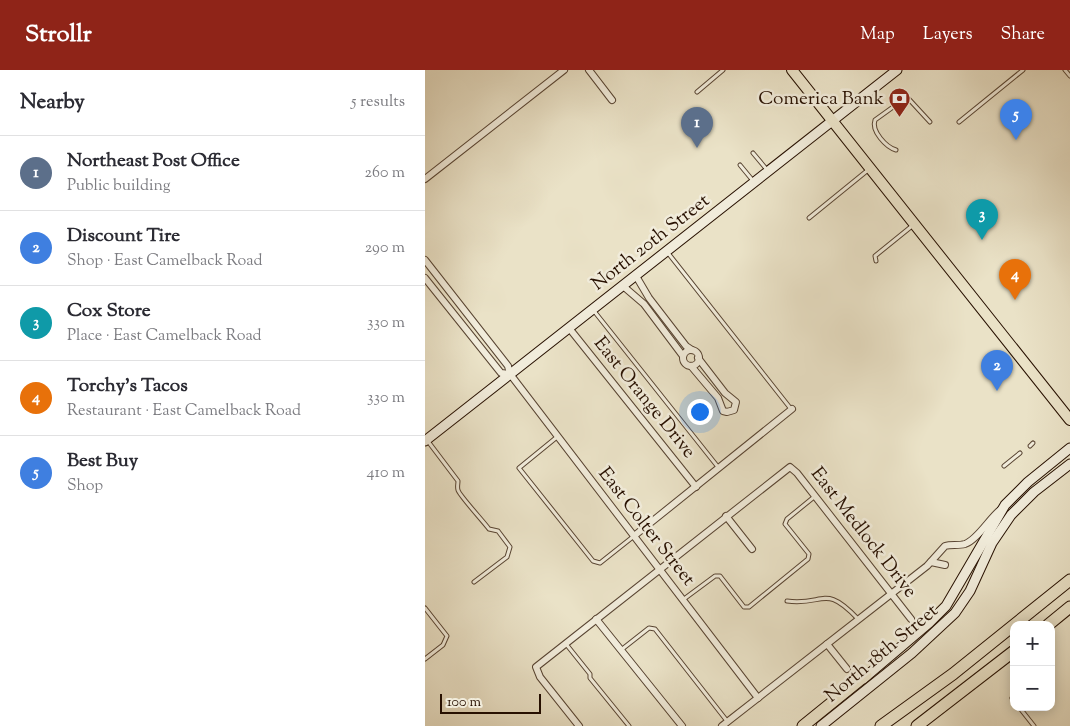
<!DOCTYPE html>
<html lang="en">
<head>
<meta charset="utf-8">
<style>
	:root { --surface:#fff; --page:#f2f2f3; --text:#2b2b33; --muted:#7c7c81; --line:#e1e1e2; --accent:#8f2418 }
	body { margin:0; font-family:"Sorts Mill Goudy",serif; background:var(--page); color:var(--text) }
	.controls { position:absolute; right:15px; bottom:15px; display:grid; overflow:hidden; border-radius:10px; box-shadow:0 2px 12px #0003 }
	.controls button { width:45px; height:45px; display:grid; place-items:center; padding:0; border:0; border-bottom:1px solid var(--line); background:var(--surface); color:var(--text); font:25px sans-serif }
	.scale { position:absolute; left:15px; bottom:12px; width:101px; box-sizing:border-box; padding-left:5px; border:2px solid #271001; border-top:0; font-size:14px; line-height:18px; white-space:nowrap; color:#271001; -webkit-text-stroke:4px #f1ecdb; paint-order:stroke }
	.you { position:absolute; left:274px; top:341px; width:18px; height:18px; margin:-12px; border:4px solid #fff; border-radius:50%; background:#1a73e8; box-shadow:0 0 0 8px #1a73e833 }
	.badge { display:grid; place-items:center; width:32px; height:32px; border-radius:50%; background:var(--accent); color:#fff; font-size:16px; font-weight:700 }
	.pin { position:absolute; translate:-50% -41px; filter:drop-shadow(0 1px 2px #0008) }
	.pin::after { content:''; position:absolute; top:26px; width:18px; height:15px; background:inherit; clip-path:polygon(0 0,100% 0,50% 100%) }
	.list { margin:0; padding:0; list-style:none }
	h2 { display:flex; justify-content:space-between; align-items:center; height:65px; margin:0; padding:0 20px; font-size:21px }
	h2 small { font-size:16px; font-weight:400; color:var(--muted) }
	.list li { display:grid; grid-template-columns:32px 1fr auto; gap:15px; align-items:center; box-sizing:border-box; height:75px; padding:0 20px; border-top:1px solid var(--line) }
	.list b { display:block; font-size:19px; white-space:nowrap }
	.list p { margin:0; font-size:16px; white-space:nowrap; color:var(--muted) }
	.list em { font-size:16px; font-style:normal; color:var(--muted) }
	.map { position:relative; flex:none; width:645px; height:656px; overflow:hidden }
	header { display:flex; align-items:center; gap:30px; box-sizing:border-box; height:70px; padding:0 25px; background:var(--accent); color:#fff }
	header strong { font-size:24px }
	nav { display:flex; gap:28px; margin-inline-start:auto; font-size:18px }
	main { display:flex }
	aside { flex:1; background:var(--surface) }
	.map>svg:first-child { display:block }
</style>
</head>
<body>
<header>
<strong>Strollr</strong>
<nav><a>Map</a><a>Layers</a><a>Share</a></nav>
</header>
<main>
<aside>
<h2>Nearby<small>5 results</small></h2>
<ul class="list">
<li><span class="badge" style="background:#5c6f8a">1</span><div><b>Northeast Post Office</b><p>Public building</p></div><em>260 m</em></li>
<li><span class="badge" style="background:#3f7fe0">2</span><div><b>Discount Tire</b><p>Shop · East Camelback Road</p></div><em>290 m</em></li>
<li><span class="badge" style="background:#0f9aa8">3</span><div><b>Cox Store</b><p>Place · East Camelback Road</p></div><em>330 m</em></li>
<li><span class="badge" style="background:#e8710a">4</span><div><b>Torchy’s Tacos</b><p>Restaurant · East Camelback Road</p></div><em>330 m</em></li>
<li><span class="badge" style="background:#3f7fe0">5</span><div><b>Best Buy</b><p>Shop</p></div><em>410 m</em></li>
</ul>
</aside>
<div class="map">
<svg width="645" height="656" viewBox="0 0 645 656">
	<rect width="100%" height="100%" fill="#eae2c7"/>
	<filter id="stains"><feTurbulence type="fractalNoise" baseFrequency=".004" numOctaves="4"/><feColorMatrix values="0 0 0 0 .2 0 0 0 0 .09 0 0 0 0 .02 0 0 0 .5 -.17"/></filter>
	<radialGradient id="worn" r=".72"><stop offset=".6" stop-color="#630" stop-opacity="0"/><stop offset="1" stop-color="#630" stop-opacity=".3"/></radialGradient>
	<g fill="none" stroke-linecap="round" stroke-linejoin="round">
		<defs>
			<g id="lane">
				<path d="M640 0 645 6"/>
				<path d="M272 22 298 0"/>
				<path d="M534 52 598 0"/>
				<path d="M471 80C461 77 446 61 450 50L482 27 505 52"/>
				<path d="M328 83 343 101"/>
				<path d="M315 95 329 112"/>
				<path d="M384 148 443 100"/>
				<path d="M243 183 366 339"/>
				<path d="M451 191 450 186 487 156"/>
				<path d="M169 241 293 397"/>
				<path d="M132 367 94 398 168 491 175 493 209 466"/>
				<path d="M2 370 33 411C33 414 32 417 33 420 34 425 59 452 64 459L73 461 85 477 82 487 49 512"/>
				<path d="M605 376 608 373"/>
				<path d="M579 396 595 383"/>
				<path d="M259 529 290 506H295L319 537H324L383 489 384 484 360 454 362 449 389 427"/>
				<path d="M362 531C400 536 399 513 433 549"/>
				<path d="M0 538 22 566 18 575 0 589"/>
				<path d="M141 574 165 604V608L204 656"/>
				<path d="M196 580 224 558 230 559 302 651"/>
				<path d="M587 628 589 631"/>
				<path d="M594 637 609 656"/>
			</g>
			<g id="street">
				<path d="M164 0 187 30"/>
				<path d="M0 109 139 0"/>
				<path d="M0 190 83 296 85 304 333 628"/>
				<path d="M211 206 224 228 261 276 267 280"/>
				<path d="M0 208 76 303 85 304"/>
				<path d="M198 216 219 234 258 286"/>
				<path d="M144 258 271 417"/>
				<circle cx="266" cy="288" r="8"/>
				<path d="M266 296 293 328 298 341 302 342 309 340 311 332 300 323 273 288"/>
				<path d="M301 446 327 479"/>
				<path d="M209 466 367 339"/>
				<path d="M506 492 520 495"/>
				<path d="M171 549 257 656"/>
				<path d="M402 574 422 599"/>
				<path d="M154 656 115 607 111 597 365 397 372 403 486 549"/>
				<path d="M297 656 502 496 520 476C526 474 533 476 540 474 552 470 564 449 575 440"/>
			</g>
			<g id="secondary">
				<path d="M0 371 472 0"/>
				<path d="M438 609 504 553 521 536 580 435 603 412 645 378"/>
				<path d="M396 656 487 583 530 543 545 521 567 473 586 445 609 422 645 394"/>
			</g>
			<path id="primary" d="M367 0 645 350"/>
			<g id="highway">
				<path d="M623 555 645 537"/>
				<path d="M378 656 441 605"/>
				<path d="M456 656 528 604 645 510"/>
				<path d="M492 656 589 581"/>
			</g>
		</defs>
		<use href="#lane" stroke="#584432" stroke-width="5"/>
		<use href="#street" stroke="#584432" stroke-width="8"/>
		<use href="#secondary" stroke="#271001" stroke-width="11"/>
		<use href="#primary" stroke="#271001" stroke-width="12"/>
		<use href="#highway" stroke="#271001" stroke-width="13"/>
		<use href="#lane" stroke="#f1ecdb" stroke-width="3"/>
		<use href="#street" stroke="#f1ecdb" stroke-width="6"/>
		<use href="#secondary" stroke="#f1ecdb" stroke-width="9"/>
		<use href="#primary" stroke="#eae2c7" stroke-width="10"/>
		<use href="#highway" stroke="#eae2c7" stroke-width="11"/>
	</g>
	<defs>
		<symbol id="bank-pin" viewBox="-11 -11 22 30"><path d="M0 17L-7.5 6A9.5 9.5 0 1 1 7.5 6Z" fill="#8f2418" stroke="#f1ecdb"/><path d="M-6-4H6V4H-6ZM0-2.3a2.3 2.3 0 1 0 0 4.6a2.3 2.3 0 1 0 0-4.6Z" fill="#fff"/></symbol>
	</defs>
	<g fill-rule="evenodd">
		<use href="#bank-pin" x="462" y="16" width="25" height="34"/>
	</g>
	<g text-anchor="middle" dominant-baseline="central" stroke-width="5" stroke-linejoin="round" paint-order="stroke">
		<g font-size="19" fill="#271001" stroke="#f1ecdb" text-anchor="end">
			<text x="459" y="29">Comerica Bank</text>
		</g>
		<g font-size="19" fill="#271001" stroke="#f1ecdb">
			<text transform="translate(226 173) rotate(-38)">North 20th Street</text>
			<text transform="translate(219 328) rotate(51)">East Orange Drive</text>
			<text transform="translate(221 457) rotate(52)">East Colter Street</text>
			<text transform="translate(438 463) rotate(52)">East Medlock Drive</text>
			<text transform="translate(457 584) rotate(-40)">North 18th Street</text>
		</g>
	</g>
	<rect width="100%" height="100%" filter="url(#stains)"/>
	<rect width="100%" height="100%" fill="url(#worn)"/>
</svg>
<div class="controls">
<button>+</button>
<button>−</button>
</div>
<div class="scale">100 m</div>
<div class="you"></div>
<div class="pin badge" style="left:272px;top:78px;background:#5c6f8a">1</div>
<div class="pin badge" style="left:572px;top:321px;background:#3f7fe0">2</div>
<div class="pin badge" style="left:557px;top:170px;background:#0f9aa8">3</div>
<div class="pin badge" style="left:590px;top:230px;background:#e8710a">4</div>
<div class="pin badge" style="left:591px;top:70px;background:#3f7fe0">5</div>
</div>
</main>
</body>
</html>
